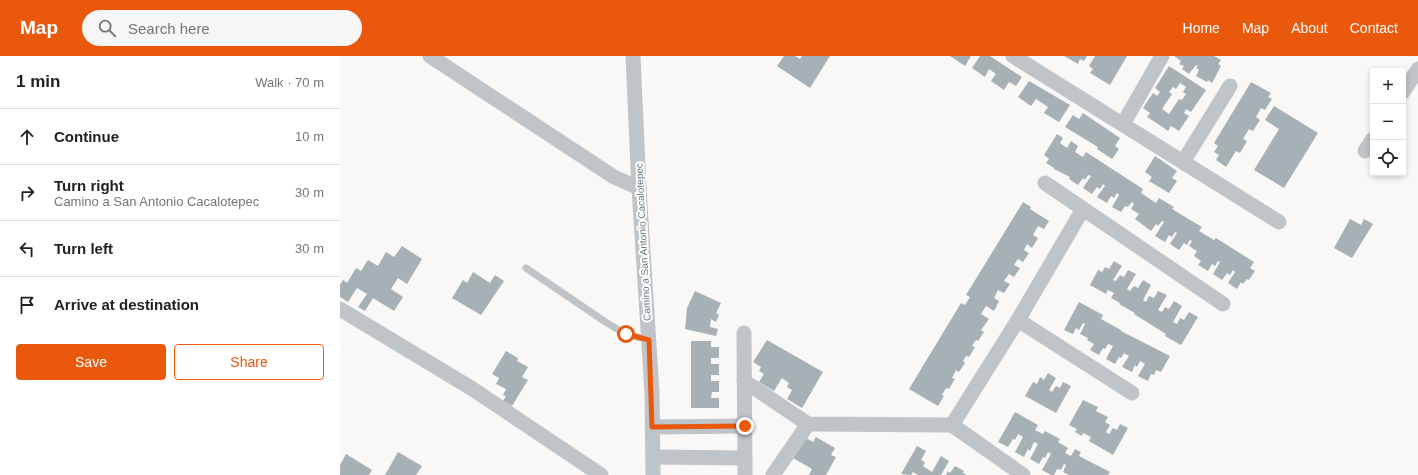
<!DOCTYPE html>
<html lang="en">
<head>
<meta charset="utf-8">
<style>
	:root { --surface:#fff; --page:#f6f6f6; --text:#202124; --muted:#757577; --line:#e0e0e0; --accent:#ea580c }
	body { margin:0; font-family:Helvetica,sans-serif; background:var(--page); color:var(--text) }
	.controls { position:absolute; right:12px; top:12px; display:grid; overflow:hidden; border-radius:4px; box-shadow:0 2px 6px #0003 }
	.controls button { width:36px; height:36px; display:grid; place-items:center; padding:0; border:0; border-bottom:1px solid var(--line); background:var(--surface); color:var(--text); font:20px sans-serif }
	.stop { position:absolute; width:12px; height:12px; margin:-9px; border:3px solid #ea580c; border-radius:50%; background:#fff }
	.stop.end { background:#ea580c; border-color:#fff; box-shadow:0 1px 4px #0008 }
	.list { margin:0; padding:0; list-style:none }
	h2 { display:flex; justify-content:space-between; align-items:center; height:52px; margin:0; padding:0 16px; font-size:17px }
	h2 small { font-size:13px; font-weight:400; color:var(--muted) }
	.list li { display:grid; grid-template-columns:26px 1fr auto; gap:12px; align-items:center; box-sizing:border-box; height:56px; padding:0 16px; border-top:1px solid var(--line) }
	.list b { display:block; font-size:15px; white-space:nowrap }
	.list p { margin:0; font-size:13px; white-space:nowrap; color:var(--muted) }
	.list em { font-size:13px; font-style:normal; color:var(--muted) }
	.actions { display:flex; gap:8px; padding:12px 16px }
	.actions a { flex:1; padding:9px 0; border:1px solid var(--accent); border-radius:4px; text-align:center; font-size:14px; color:var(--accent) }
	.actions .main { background:var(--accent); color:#fff }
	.icon { flex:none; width:22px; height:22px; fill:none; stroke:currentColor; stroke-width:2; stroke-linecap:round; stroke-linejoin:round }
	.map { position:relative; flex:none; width:1078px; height:419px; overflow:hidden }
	header { display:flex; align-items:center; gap:24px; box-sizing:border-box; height:56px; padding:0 20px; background:var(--accent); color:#fff }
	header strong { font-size:19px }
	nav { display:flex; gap:22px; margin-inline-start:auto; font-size:14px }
	.search { width:280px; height:36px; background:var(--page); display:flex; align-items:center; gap:10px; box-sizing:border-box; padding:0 14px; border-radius:22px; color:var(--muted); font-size:15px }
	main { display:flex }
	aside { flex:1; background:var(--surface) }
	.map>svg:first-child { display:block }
</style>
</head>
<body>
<header>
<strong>Map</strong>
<div class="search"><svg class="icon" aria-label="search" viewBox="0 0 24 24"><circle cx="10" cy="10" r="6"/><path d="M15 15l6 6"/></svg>Search here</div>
<nav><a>Home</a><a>Map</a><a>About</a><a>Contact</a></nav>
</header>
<main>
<aside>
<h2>1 min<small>Walk · 70 m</small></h2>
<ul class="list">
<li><svg class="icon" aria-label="ahead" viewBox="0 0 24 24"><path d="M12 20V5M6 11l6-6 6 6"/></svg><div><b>Continue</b></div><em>10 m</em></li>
<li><svg class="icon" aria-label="right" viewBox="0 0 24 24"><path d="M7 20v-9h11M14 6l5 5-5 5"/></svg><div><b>Turn right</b><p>Camino a San Antonio Cacalotepec</p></div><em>30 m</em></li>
<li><svg class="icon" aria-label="left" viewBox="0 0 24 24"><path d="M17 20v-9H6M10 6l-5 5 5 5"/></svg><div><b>Turn left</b></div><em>30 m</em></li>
<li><svg class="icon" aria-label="arrive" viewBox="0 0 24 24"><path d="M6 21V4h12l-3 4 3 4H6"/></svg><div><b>Arrive at destination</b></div></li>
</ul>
<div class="actions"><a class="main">Save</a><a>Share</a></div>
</aside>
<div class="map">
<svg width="1078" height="419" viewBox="0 0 1078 419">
	<rect width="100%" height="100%" fill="#f9f8f6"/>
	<g fill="#a7b0b5" fill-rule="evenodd">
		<path d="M444 0H455L460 3 462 0H490L470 32 437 10Z"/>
		<path d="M610 0H631L625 10Z"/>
		<path d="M640 0H650L682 21 676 30 669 26 664 34 651 25 656 18 649 13 645 21 632 12Z"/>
		<path d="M724 0H747L744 5 740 3 738 8Z"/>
		<path d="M755 0H787L770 29 750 17 753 13 749 10Z"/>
		<path d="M834 0H874L881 4 878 8 881 10 872 27 868 24 867 26 856 20 859 14 856 12 858 10 856 9 849 18 842 13 844 10 839 8 841 5Z"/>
		<path d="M829 10 866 34 851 56 846 53 844 57 849 60 839 75 831 70 828 75 818 68 807 61 810 57 803 52 813 37 817 40 820 36 815 32ZM840 27 846 31 843 36 846 38 842 44 839 43 829 58 822 53 832 38 829 36 833 31 836 33Z"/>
		<path d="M689 25 730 49 719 66 704 57 708 51 696 43 691 50 678 41Z"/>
		<path d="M911 26 931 37 928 41 932 43 925 54 921 52 916 61 920 64 913 75 909 73 903 83 907 85 900 97 896 95 886 111 876 104 879 99 874 96 878 90 874 87Z"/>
		<path d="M934 50 978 77 944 132 914 114 939 73 925 64Z"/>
		<path d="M743 57 780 82 775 90 779 93 772 103 757 93 758 91 725 71 733 59 739 63Z"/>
		<path d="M717 78 723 82 720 87 727 92 731 85 738 90 735 96 743 101 746 96 803 133 801 137 816 147 819 142 834 151 832 153 862 171 859 175 874 184 876 182 914 206 910 212 915 215 909 224 907 223 903 228 901 226 897 233 888 227 895 216 893 214 890 219 887 217 882 224 873 218 880 206 878 205 875 210 872 208 868 215 858 209 861 205 854 200 857 195 849 190 852 185 850 184 847 189 844 187 839 194 830 188 837 177 835 176 832 181 829 179 825 186 815 180 824 166 822 165 818 170 816 168 811 175 795 163 799 158 791 153 794 148 792 146 788 151 785 150 781 156 772 151 779 139 777 137 774 142 771 140 767 147 757 141 765 130 763 128 760 133 757 131 752 138 743 132 751 120 748 119 745 124 743 122 738 129 729 123 730 121 714 113V112L706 107 709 103 704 99Z"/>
		<path d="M815 100 837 115 832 122 837 125 829 137 809 125 812 121 805 116Z"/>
		<path d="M683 146 691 151 690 153 709 165 704 173 698 170 693 179 698 182 692 192 687 188 684 194 689 197 683 206 678 203 674 209 680 212 674 221 669 218 664 225 670 228 664 237 658 234 654 242 659 245 654 255 646 250 641 258 649 263 641 274 644 276 638 285 636 284 632 290 635 291 629 301 626 300 623 305 625 307 619 316 616 314 612 322 615 323 609 333 606 332 602 339 604 340 598 350 569 333 621 247 625 249 630 241 626 239Z"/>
		<path d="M1010 163 1021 169 1024 163 1033 168 1012 202 994 192Z"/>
		<path d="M62 190 82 203 67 228 58 222 51 233 63 241 54 255 33 242 25 255 18 251 27 238 17 232 8 246 0 241V229L3 224 7 227 16 212 21 215 28 204 38 210 46 196 54 201Z"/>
		<path d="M774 205 782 210 773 224 776 225 780 219 784 221 788 214 796 218 787 233 790 235 794 230 798 232 803 224 811 229 803 244 806 246 809 240 814 242 818 235 827 239 818 254 822 256 825 251 829 253 834 245 842 250 833 266 837 268 840 262 844 264 849 256 858 261 841 289 825 280 826 278 794 258 795 257 779 248 780 247 771 242 774 237 768 234 766 238 750 229 758 214 762 216 765 211 769 213Z"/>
		<path d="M133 216 150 227 155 219 164 225 141 259 112 242 123 224 127 227Z"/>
		<path d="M355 235 381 247 376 257 379 259 376 266 371 263 370 271 378 273 376 280 345 273 347 252Z"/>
		<path d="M739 246 763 259 761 263 781 274V275L830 300 821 316 816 314 814 319 811 318 808 325 798 320 805 308 800 305 797 311 795 309 792 316 782 311 789 300 784 297 781 302 779 301 775 308 766 303 773 290 768 288 765 293 763 292 759 299 750 294 754 288 747 284 748 282 740 278 745 268 743 267 739 274 736 272 733 278 724 274Z"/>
		<path d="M427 284 483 316 462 352 447 343 452 334 447 331 449 327 442 322 434 335 419 326 424 318 419 315 421 311 413 306Z"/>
		<path d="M351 285H371V291H379V302H371V308H379V319H371V325H379V336H372L371 342H379V352H351Z"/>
		<path d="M166 295 178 302 177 305 188 311 182 321 188 324 172 350 163 345 166 340 163 339 166 333 156 328 159 322 152 318Z"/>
		<path d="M708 317 716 322 709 334 712 336 716 330 720 332 723 326 731 330 716 357 685 340 693 326 697 328 700 321 704 324Z"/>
		<path d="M743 344 758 351 756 355 768 361 765 366 770 369 766 376 769 378 773 372 777 374 780 368 788 372 773 399 749 385 751 381 743 377 742 380 735 376 737 373 729 369Z"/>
		<path d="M675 356 698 369 695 374 703 378 705 375 720 383 718 386 728 392 725 397 731 400 735 393 741 396 739 400 770 416 768 419H729L723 416 726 409 724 408 721 414 717 413 714 419H711L702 414 711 398 708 396 705 402 703 401 699 408 690 403 698 388 694 386 690 395 688 393 684 401 675 396 683 381 678 378 675 384 673 383 668 391 658 386Z"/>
		<path d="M465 381 473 386 476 381 495 392 491 399 496 401 486 419H469L472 413 453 402Z"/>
		<path d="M577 390 586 395 581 404 585 406 583 410 592 416 601 400 609 405 601 419H578L573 416 571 419 561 418Z"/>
		<path d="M58 396 82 410 76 419H45Z"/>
		<path d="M6 398 32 414 29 419H0V409Z"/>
		<path d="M615 410 624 415 623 417 627 419H606L608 415 610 417Z"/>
	</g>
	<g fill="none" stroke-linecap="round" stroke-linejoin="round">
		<path stroke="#bfc4c8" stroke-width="7" d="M186 212 264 265 285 278 309 284"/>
		<g stroke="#bfc4c8" stroke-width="15">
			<path d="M90 0 274 121 299 132"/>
			<path d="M293 0 299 132 312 336 313 419"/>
			<path d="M673 0 939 166"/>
			<path d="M1063 36 1078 13"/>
			<path d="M783 68 822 0"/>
			<path d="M1025 95 1033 83"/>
			<path d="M843 106 890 30"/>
			<path d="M705 127 883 248"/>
			<path d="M0 253 131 332 261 419"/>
			<path d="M678 264 792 337"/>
			<path d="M404 277 405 419"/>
			<path d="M404 325 468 368 612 369 683 419"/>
			<path d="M612 369 678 264 743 153"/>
			<path d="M312 371 405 370"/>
			<path d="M313 401 405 402"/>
			<path d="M433 419 468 368"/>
		</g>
	</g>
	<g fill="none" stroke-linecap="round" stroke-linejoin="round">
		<path stroke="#ea580c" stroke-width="5" d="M286 278 309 284 312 371 405 370"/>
	</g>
	<g text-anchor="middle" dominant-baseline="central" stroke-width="4" stroke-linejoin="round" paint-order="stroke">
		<g font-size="10" fill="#657680" stroke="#fff">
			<text transform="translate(303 186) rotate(-93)">Camino a San Antonio Cacalotepec</text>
		</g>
	</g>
</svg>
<div class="controls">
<button>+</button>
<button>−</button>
<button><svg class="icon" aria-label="locate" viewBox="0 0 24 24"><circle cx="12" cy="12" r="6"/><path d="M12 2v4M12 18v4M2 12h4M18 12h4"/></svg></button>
</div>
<div class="stop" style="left:286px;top:278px"></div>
<div class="stop end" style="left:405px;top:370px"></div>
</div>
</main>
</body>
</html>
